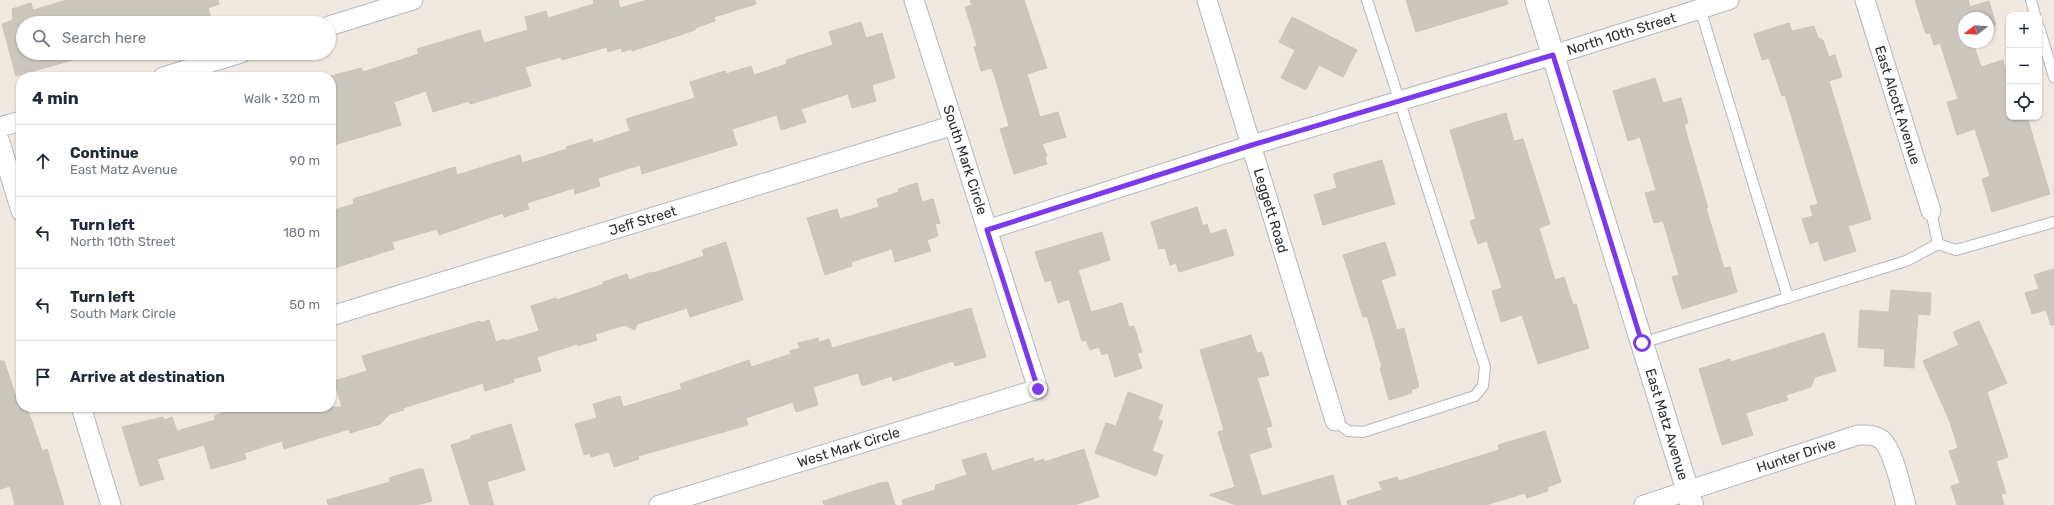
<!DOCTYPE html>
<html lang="en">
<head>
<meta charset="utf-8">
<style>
	:root { --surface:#fff; --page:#f2f2f3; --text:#1f2937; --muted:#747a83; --line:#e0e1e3 }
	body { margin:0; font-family:Rubik,sans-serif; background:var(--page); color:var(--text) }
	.controls { position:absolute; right:12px; top:12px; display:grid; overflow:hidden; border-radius:8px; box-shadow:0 1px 3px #0004 }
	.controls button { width:36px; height:36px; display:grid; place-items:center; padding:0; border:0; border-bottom:1px solid var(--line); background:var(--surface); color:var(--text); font:20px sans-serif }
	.compass { position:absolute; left:1958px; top:12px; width:36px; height:36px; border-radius:50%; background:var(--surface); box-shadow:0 1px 3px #0004; rotate:253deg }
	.stop { position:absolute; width:12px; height:12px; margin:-9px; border:3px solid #7c3aed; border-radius:50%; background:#fff }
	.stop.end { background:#7c3aed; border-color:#fff; box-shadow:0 1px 4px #0008 }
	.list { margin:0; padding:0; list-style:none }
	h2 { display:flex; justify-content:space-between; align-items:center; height:52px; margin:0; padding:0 16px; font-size:17px }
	h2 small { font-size:13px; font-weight:400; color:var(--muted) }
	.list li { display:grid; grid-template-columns:26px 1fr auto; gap:12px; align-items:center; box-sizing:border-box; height:72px; padding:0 16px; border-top:1px solid var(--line) }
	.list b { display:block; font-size:15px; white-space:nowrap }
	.list p { margin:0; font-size:13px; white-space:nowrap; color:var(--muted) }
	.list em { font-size:13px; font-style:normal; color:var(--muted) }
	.icon { flex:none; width:22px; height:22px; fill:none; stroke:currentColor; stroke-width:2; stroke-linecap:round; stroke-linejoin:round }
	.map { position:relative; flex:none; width:2054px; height:505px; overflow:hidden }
	.search { position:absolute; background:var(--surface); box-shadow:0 1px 3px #0004; left:16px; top:16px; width:320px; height:44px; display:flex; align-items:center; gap:10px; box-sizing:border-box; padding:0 14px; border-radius:22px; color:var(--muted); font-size:15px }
	.panel { position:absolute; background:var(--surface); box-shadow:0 1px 3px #0004; left:16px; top:72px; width:320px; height:340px; border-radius:16px }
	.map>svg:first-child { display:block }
</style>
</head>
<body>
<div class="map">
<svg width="2054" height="505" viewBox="0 0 2054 505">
	<rect width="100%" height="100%" fill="#efe9e1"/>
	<g fill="#cbc7bf" stroke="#cbc5ba">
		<path d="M67 0H218L219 4 208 8 211 18 197 23H187L184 15 158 23H23V53L94 54 16 76 2 24 13 20 12 9 31 3 33 10Z"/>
		<path d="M593 0H618L620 8 647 0H755L756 4 714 17 715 21 695 28V30L632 51 631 49 622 52 621 48 608 52 607 47 562 60 561 57 525 67 531 86 470 104 469 101 433 112 426 91 394 102 401 125 331 146V76L361 68 363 72 419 54 417 49 480 30 484 43 528 30 525 17 546 11 548 18 594 4Z"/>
		<path d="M970 0H1024L1047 68 1027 74 1040 117 1058 112 1066 137 1042 144 1047 156 1045 158 1047 164 1014 174 1000 129 1009 126 994 74 991 68 981 71 974 47 977 46 965 7 972 5Z"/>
		<path d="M1406 0H1507L1508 4 1416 32Z"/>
		<path d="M1915 0H1968L1970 7 1989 1 1996 25 1988 28V18H1964V42H1973L1981 67 2003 60 2009 81V117H2027L2050 194 1992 212 1982 179 1990 176 1975 129 1957 135 1947 102 1958 99 1940 43 1934 45 1930 33 1926 34Z"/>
		<path d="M1292 17 1357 50 1343 77 1319 65 1306 90 1281 78 1295 50 1279 42Z"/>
		<path d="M861 22 866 38 882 33 895 78 872 85 876 101 852 108 848 94 801 109 806 122 781 130 777 115 732 129 737 145 642 174 640 165 598 178 600 186 575 194 574 188 527 203 529 209 504 217 503 213 439 235 437 229 392 242 394 249 331 269V211L354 204 353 199 455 167 457 175 520 155 522 163 567 149 566 147 592 139 593 143 630 131 626 119 695 98 690 82 725 71 726 74 751 66 754 75 787 64 786 60 833 45 829 32Z"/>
		<path d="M1789 23 1792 31 1814 26 1818 38 1823 40 1829 57 1835 55 1842 77 1829 81 1871 219 1848 226 1856 251 1824 261 1818 241 1810 244 1802 219 1813 216 1810 206 1818 204 1785 95 1782 96 1769 58 1762 60 1754 34Z"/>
		<path d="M1655 78 1663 103 1681 98 1688 123 1684 125 1708 208H1706L1724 268 1730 267 1737 292 1682 309 1672 277 1679 275 1663 221 1654 223 1645 193 1656 190 1640 137 1628 141 1613 91Z"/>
		<path d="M1506 113 1514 141 1523 139 1550 224 1539 228 1555 280 1564 277 1573 305 1576 304 1589 348 1538 364 1522 315 1501 322 1492 291 1502 288 1487 241 1478 244 1470 221 1476 219 1450 130Z"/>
		<path d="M1382 160 1395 204 1323 225 1314 195 1337 188 1333 174Z"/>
		<path d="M917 183 922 202 933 199 940 223 935 224 938 236 927 240 931 251 895 262 892 249 851 262 852 266 825 275 807 218 837 209 840 219 879 207 877 199 899 192 898 189Z"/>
		<path d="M1197 207 1203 226 1207 224 1210 234 1226 229 1234 255 1179 272 1176 263 1170 265 1165 248 1159 249 1151 222Z"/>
		<path d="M1102 232 1110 260 1078 270 1091 312 1122 303 1129 327 1134 326 1142 352 1137 353 1142 368 1115 377 1108 353 1102 355 1099 347 1090 350 1086 340 1082 341 1069 299 1058 303 1051 280 1045 282 1035 252Z"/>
		<path d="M726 242 743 300 690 317 687 308 637 324 635 330 625 325 595 334 597 340 578 346 577 344 537 357 541 371 513 379 514 382 485 391 483 383 403 408 404 410 390 414 380 424 350 433 349 429 284 449 282 441 244 453 246 459 211 469 204 445 157 459 164 479 140 486 122 427 163 417 164 420 172 417 177 431 215 420 214 416 223 413 221 407H342L334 381 367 371 362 356 480 321 481 323 489 320 496 342 504 339 505 341 539 331 531 306 556 298 557 300 604 284 603 282 627 274 629 280 652 272 653 273 704 256 702 250Z"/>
		<path d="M1385 242 1396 275 1381 280 1397 330 1404 328 1419 387 1411 390 1412 393 1389 400 1380 368 1382 367 1367 316 1363 317 1343 255Z"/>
		<path d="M2054 269V325H2051L2046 310 2032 314 2025 293 2039 289 2034 275Z"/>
		<path d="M1891 290 1931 293 1930 315 1918 314 1914 368 1884 366 1885 349 1858 347 1860 310 1889 312Z"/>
		<path d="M971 308 986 357 955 366 953 361 893 381 892 376 862 386 858 373 813 387 818 405 796 412 793 402 746 418 748 425 638 456 639 459 614 467 609 452 591 457 590 453 584 455 575 424 597 418 593 404 620 396 623 407 682 389 680 384 749 360 751 367 791 354 790 351 800 348 798 343 818 338 819 342 829 339 832 348Z"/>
		<path d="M1979 321 2007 383 1987 392 2008 457 1996 461 2006 493 2001 494 2004 505H1957L1951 486 1960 483 1949 451 1958 448 1950 422 1923 361 1959 345 1953 332Z"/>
		<path d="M1824 333 1836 371 1815 377 1811 387 1786 395 1788 400 1746 413 1753 435 1722 445 1699 369 1730 359 1731 362Z"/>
		<path d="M1251 335 1257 353 1262 352 1269 375 1257 378 1272 426 1266 428 1272 447 1249 454 1262 496 1333 475 1341 505H1236L1209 495 1235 487 1218 432 1224 430 1200 350Z"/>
		<path d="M0 361H4L16 397 21 396V407H27L42 451 47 449 64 505H15L10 486 0 489Z"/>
		<path d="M1128 392 1163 405 1158 419 1163 421 1152 451 1163 455 1156 476 1095 453 1106 423 1116 426Z"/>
		<path d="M511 424 525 470 487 482 494 505H470L451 445 470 439 471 436Z"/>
		<path d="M1545 431 1561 482 1547 487 1548 491 1527 498 1525 493 1486 505H1348L1347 501 1382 490 1379 482 1397 477 1399 481 1499 450 1498 445Z"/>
		<path d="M1084 449 1099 497 1074 505H903L902 500 935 490 936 485 967 475 962 460 986 453 992 471 1033 458 1034 462 1044 459V462Z"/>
		<path d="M418 469H423L432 501 417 505H328L327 500 390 482 389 478Z"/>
		<path d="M888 482 895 505H824L823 501 880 483Z"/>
	</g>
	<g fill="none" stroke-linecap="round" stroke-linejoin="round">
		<defs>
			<g id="lane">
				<path d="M2031 0 2035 15"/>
				<path d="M1699 5 1788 298"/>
				<path d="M2039 27 2054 77"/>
				<path d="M1931 211 1938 244 1956 250 2054 222"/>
				<path d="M1642 343 1906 261 1938 244"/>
				<path d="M1335 421 1348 431 1363 432 1475 396 1483 386 1485 367 1367 0"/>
			</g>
			<g id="street">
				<path id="s1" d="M1207 0 1335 421"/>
				<path id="s2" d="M1865 0 1931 211"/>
				<path d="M329 26 413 0"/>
				<path d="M163 77 241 53"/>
				<path d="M0 127 21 121"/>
				<path d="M0 142 21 211"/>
				<path id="s3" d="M987 230 1252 145 1553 55 1729 0"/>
				<path id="s4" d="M331 316 954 125"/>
				<path d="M81 407 111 505"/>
				<path id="s5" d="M659 505 1038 389 914 0"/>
				<path id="s6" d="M1644 505 1858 435C1867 435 1874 434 1882 440 1894 451 1901 489 1906 505"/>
			</g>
			<g id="secondary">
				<path id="s7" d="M1536 0 1692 505"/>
			</g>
		</defs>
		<use href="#lane" stroke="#b4b7c1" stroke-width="12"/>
		<use href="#street" stroke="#b4b7c1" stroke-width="21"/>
		<use href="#secondary" stroke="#b4b7c1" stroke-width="24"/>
		<use href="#lane" stroke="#fff" stroke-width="10"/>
		<use href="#street" stroke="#fff" stroke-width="19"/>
		<use href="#secondary" stroke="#fff" stroke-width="22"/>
	</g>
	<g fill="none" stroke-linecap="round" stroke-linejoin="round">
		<path stroke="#7c3aed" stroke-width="5" d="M1038 389 987 230 1252 145 1553 55 1642 343"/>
	</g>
	<g text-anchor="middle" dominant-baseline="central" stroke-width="3" stroke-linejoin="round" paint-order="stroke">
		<g font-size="14" fill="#2e2e2e" stroke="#fff">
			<text stroke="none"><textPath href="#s3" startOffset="664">North 10th Street</textPath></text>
			<text stroke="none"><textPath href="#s2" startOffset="110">East Alcott Avenue</textPath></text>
			<text transform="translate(965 160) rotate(72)">South Mark Circle</text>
			<text stroke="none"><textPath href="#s1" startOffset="220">Leggett Road</textPath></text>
			<text stroke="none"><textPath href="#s4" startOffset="326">Jeff Street</textPath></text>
			<text stroke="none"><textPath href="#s7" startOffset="444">East Matz Avenue</textPath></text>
			<text stroke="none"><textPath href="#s5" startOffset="198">West Mark Circle</textPath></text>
			<text stroke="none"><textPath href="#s6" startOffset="160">Hunter Drive</textPath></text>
		</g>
	</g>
</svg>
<div class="controls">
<button>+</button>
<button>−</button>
<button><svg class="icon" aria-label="locate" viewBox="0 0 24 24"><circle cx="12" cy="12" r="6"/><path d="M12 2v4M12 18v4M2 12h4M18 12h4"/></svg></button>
</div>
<svg class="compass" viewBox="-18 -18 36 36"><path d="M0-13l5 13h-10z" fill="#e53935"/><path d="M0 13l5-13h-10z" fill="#747a83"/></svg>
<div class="stop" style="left:1642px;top:343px"></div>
<div class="stop end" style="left:1038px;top:389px"></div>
<div class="search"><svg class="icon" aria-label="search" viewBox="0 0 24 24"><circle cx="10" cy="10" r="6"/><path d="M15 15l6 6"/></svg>Search here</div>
<section class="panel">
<h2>4 min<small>Walk · 320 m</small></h2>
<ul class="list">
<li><svg class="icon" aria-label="ahead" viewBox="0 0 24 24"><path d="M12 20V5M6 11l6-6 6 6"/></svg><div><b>Continue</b><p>East Matz Avenue</p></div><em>90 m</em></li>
<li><svg class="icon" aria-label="left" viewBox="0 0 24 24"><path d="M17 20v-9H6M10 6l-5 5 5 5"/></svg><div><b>Turn left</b><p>North 10th Street</p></div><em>180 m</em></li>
<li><svg class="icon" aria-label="left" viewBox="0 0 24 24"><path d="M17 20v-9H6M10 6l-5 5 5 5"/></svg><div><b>Turn left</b><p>South Mark Circle</p></div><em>50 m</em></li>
<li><svg class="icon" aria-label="arrive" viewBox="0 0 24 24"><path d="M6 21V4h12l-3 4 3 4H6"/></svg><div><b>Arrive at destination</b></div></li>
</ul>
</section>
</div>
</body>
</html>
